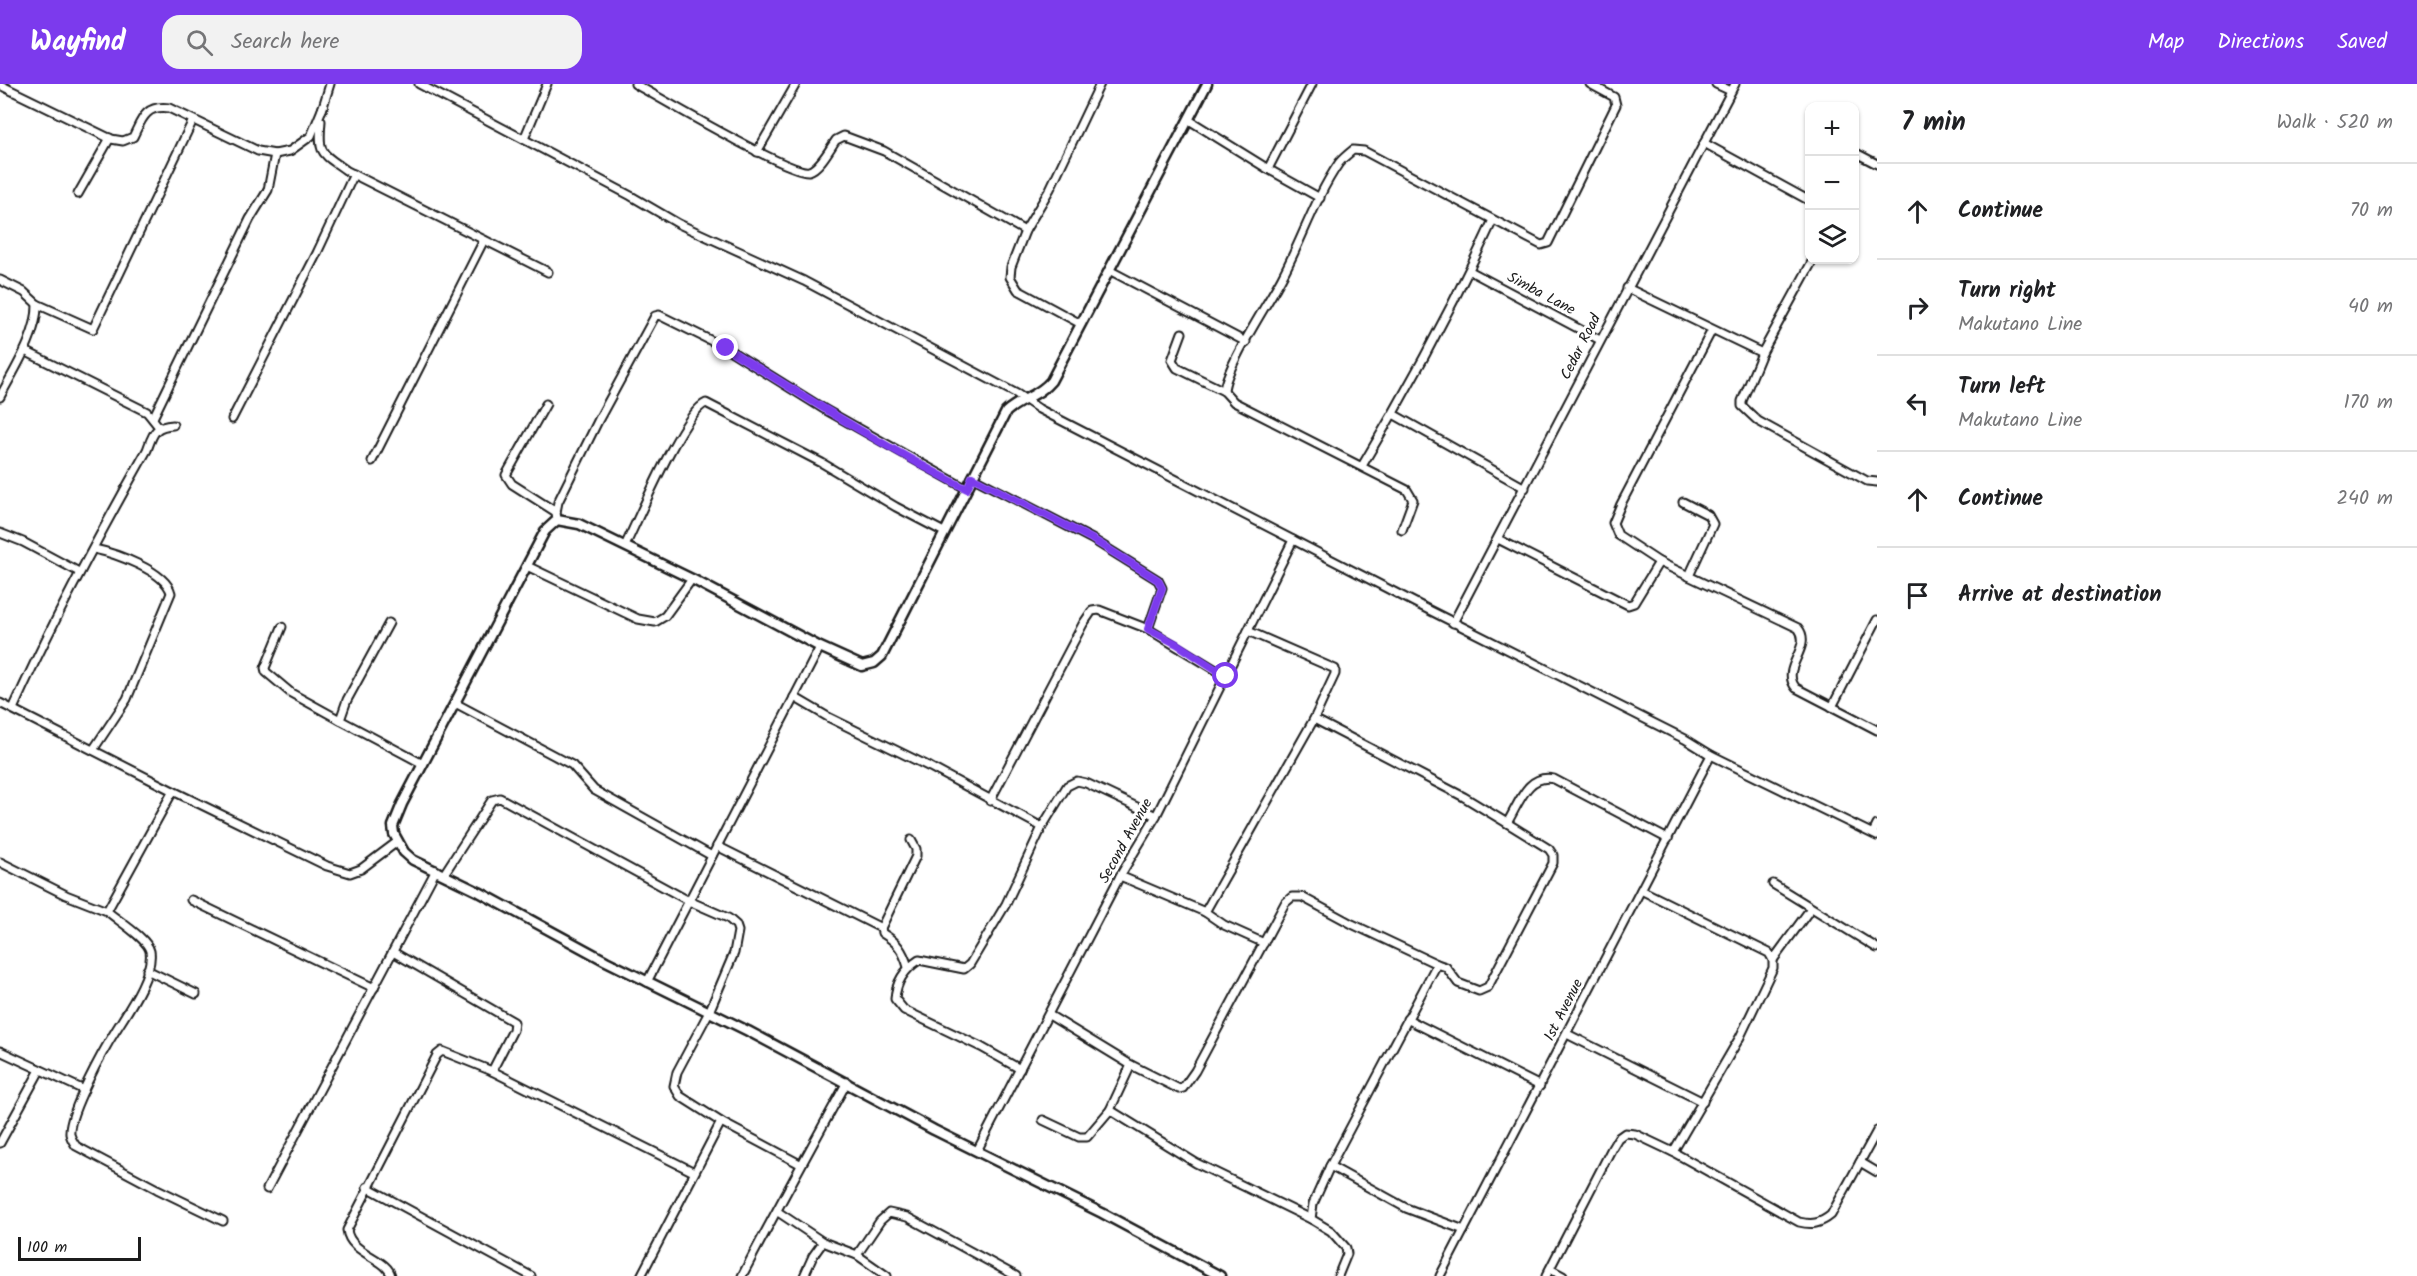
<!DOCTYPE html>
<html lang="en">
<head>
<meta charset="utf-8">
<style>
	:root { --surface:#fff; --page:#f2f2f2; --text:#202124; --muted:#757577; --line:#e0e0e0; --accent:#7c3aed }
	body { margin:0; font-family:Kalam,sans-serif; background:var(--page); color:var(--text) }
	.controls { position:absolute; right:18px; top:18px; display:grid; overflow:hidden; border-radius:12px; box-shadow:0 2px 4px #0004 }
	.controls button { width:54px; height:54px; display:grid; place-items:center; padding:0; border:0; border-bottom:2px solid var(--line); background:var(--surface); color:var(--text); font:30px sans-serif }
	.scale { position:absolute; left:18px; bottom:15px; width:123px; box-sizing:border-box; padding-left:6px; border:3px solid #1c1c1c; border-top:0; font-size:16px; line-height:21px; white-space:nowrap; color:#1c1c1c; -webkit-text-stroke:4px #fff; paint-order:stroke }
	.stop { position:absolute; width:18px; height:18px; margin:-14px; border:4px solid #7c3aed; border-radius:50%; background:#fff }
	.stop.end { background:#7c3aed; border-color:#fff; box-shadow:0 2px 6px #0008 }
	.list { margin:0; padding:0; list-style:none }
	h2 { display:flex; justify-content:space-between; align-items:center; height:78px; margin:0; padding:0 24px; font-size:26px }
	h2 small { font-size:20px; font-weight:400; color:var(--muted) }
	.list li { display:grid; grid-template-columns:39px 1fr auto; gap:18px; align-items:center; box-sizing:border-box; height:96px; padding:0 24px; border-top:2px solid var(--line) }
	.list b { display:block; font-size:22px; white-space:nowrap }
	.list p { margin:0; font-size:20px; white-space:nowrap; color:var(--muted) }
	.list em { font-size:20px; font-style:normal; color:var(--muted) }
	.icon { flex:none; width:33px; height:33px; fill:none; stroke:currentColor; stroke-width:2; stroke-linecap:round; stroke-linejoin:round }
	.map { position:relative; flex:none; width:1877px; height:1192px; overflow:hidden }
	header { display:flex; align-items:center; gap:36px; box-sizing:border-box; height:84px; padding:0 30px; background:var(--accent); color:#fff }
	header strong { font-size:28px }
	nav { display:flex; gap:33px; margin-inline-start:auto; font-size:21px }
	.search { width:420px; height:54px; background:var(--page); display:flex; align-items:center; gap:15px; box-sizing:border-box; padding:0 21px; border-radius:18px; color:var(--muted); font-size:22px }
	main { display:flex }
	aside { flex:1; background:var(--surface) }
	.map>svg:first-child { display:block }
</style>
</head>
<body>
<header>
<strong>Wayfind</strong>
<div class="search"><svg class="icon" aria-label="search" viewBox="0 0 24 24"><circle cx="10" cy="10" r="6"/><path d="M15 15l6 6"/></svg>Search here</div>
<nav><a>Map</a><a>Directions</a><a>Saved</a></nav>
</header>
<main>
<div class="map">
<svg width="1877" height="1192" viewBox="0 0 1877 1192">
	<rect width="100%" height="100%" fill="#fff"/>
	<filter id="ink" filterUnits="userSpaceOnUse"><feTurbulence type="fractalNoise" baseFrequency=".0167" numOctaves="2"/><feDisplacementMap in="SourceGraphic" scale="12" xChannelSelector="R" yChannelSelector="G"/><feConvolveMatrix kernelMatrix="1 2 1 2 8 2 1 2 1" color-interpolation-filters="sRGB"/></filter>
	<g filter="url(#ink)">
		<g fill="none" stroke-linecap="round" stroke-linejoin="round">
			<defs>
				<g id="minor">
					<path d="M419 0 631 112 679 140 804 197 1017 310 1039 325 1431 527 1685 655 1711 671 1877 752"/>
					<path d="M635 0C658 13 791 91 809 87 820 84 830 64 836 56L844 52 884 67 1025 147"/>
					<path d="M1716 0 1731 7"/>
					<path d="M0 1 111 55 123 57 133 53C142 35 145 21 169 24L258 67 275 70 290 67 311 52 323 23"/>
					<path d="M322 26 330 0"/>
					<path d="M1189 36 1268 85 1320 114"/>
					<path d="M321 37C318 71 321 68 347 87L548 188"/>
					<path d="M524 55 547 0"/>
					<path d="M1704 59 1810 117"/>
					<path d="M757 68 796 0"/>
					<path d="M1854 68 1877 80"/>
					<path d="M1268 85 1312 0"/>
					<path d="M78 110 110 54"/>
					<path d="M1813 176 1762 269 1742 317V322L1758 337 1867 397 1877 398"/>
					<path d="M1109 186 1246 258"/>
					<path d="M1470 187 1600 256"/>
					<path d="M0 196 24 208 37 220 93 245 193 36"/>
					<path d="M1627 204 1762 269"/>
					<path d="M1081 240 1018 206 1010 193 1011 183 1025 147 1050 105 1100 0"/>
					<path d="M1182 249 1172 276 1177 284 1224 307 1234 318 1407 406 1413 416 1402 446"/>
					<path d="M25 267 147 328 159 343"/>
					<path d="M1224 307C1225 284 1269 218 1282 193 1302 156 1315 114 1339 79 1343 74 1348 70 1353 66L1364 67 1541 161 1548 159 1616 21 1614 13 1590 0"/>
					<path d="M0 313C14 286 38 250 37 220"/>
					<path d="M546 320 506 391 512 400 556 428"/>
					<path d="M1393 330 1525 404"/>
					<path d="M153 334 250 135 268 106 275 70"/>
					<path d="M232 335 317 169 354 90"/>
					<path d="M372 377 484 156"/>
					<path d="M1362 382C1410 302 1454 220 1493 136"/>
					<path d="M972 393 1092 455 1158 496 1162 504 1148 545"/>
					<path d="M1683 418 1708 431 1713 440 1689 492"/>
					<path d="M557 436 556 428 558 418 599 335 655 232 659 231 726 264 824 325 967 405"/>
					<path d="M0 449 23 458 79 488"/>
					<path d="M1498 455 1628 521 1634 519 1659 478 1798 544C1814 563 1779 584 1796 604L1877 646"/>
					<path d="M625 462C638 436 683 328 706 319L822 379 896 423 944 448"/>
					<path d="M1659 478 1618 451 1613 439 1621 420 1712 246"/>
					<path d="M527 482 638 535 655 538 665 532 692 495"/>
					<path d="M389 539 347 616 340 636 423 680"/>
					<path d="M1453 539 1735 0"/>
					<path d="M282 543 265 584 266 588 291 609 340 636"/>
					<path d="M794 613 828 633 930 683 1042 743"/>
					<path d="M0 619 173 707 327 782 350 789 361 785 397 758"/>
					<path d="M455 619 572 681 594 706 712 772"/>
					<path d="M1832 623 1877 536"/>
					<path d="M13 625C53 536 99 451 147 366 153 350 154 342 173 341"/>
					<path d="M1314 635 1464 713 1507 739"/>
					<path d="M93 666 127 615 171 509C166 487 114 469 94 465"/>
					<path d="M990 717 1083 540 1092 527 1099 526 1148 545 1226 592"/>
					<path d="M1873 749 1877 741"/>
					<path d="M717 762 881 844"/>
					<path d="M0 778 66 811 107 827 173 707"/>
					<path d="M444 790 492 716 500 714 689 817 728 834 736 841 738 847 734 869 709 928 677 988 674 1002 680 1012 721 1038"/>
					<path d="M1120 792 1205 828 1314 635 1335 590V585L1248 547"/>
					<path d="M1773 800 1877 864"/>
					<path d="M1641 806 1769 869 1773 876V884L1740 953 1673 1068"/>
					<path d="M191 816 374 904"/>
					<path d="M107 827C117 836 147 854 150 867 154 890 127 928 116 946 104 965 68 1030 70 1050 71 1055 74 1059 76 1062L157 1105 223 1137"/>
					<path d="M1205 828 1224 841 1264 859"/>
					<path d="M393 868 514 938 513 946 492 987"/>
					<path d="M1773 876 1811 824"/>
					<path d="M908 883C903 866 897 858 882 849L881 844 916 772V765L911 756"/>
					<path d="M147 886 196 910"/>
					<path d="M647 898 820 563"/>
					<path d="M1049 931 1131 981 1179 1005 1183 1004 1195 987 1285 819 1292 813H1302L1352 840 1437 880"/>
					<path d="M1407 935 1540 1002"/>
					<path d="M1567 950 1703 1018"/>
					<path d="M0 967 84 1006"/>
					<path d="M1020 985 981 963 904 926 895 915C896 898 905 885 919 876L964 885 970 880 1006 820 1042 743 1067 702 1077 697 1086 699 1156 732"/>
					<path d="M1110 1026 1196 1079 1311 1135"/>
					<path d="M1043 1036 1079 1053H1087L1110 1026 1131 981"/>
					<path d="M0 1059 40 986"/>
					<path d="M977 1067 1120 792 1156 732 1293 456"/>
					<path d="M1860 1078 1877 1088"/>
					<path d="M1330 1082 1406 1124 1464 1146"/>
					<path d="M367 1103 531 1192"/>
					<path d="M267 1105 436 786"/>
					<path d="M778 1128 823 1158 857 1171 887 1192"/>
					<path d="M857 1171 880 1137 889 1129 907 1133 1016 1192"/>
					<path d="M1550 1185 1563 1192"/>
					<path d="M391 1192C388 1174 350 1170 347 1146L437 971 442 967 492 987 694 1088"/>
					<path d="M641 1192 721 1038 800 1080"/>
					<path d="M742 1192C776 1127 811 1063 847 998"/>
					<path d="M804 1192 813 1172 823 1158"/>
					<path d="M1338 1192 1347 1170 1346 1164 1331 1147 1311 1135 1313 1120 1330 1082 1437 880 1446 883 1458 899 1479 907 1488 903 1553 779V771L1549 765 1507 739C1519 720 1527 689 1554 695L1668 755"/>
					<path d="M1440 1192 1711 671"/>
					<path d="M1546 1192 1612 1064 1618 1054 1625 1049 1635 1050 1673 1068 1799 1138C1812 1141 1820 1140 1831 1131L1877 1047"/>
				</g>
				<path id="tertiary" d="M1207 0 1051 297C1039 312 1020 315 1006 328L882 572 874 579 862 582 820 563 692 495 579 440 557 436 545 447 402 720 393 742 394 750 404 768 413 776 479 808 606 877 748 947 934 1046 1102 1129 1220 1192"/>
			</defs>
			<use href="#minor" stroke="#1c1c1c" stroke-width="11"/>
			<use href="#tertiary" stroke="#1c1c1c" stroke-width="13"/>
			<use href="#minor" stroke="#fff" stroke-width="7"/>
			<use href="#tertiary" stroke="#fff" stroke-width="8"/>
		</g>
	</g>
	<g fill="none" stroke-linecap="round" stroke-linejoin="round" filter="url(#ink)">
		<path stroke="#7c3aed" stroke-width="8" d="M726 264C805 313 884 363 967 405L972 393 1092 455 1158 496 1162 504 1148 545 1177 560 1226 592"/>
	</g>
	<g text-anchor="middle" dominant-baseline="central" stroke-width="6" stroke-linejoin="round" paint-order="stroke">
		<g font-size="15" fill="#1c1c1c" stroke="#fff">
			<text transform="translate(1541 210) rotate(28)">Simba Lane</text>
			<text transform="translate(1581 263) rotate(-63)">Cedar Road</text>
			<text transform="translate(1126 757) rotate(-61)">Second Avenue</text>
			<text transform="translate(1564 926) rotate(-63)">1st Avenue</text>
		</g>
	</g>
</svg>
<div class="controls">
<button>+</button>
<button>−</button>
<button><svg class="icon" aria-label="layers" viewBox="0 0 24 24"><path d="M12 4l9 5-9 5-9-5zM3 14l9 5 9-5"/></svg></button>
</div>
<div class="scale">100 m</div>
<div class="stop" style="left:1226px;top:592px"></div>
<div class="stop end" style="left:726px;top:264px"></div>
</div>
<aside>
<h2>7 min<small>Walk · 520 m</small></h2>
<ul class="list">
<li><svg class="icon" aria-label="ahead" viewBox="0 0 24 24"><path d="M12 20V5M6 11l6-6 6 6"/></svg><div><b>Continue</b></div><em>70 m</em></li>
<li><svg class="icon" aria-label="right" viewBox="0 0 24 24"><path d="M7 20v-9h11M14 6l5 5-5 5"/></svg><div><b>Turn right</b><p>Makutano Line</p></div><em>40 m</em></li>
<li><svg class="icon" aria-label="left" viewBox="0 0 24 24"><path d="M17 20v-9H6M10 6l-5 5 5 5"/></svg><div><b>Turn left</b><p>Makutano Line</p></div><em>170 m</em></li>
<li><svg class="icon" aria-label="ahead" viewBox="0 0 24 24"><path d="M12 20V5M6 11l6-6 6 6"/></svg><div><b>Continue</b></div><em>240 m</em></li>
<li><svg class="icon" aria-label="arrive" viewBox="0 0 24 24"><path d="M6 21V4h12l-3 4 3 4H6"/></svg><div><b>Arrive at destination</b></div></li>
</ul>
</aside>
</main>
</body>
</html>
